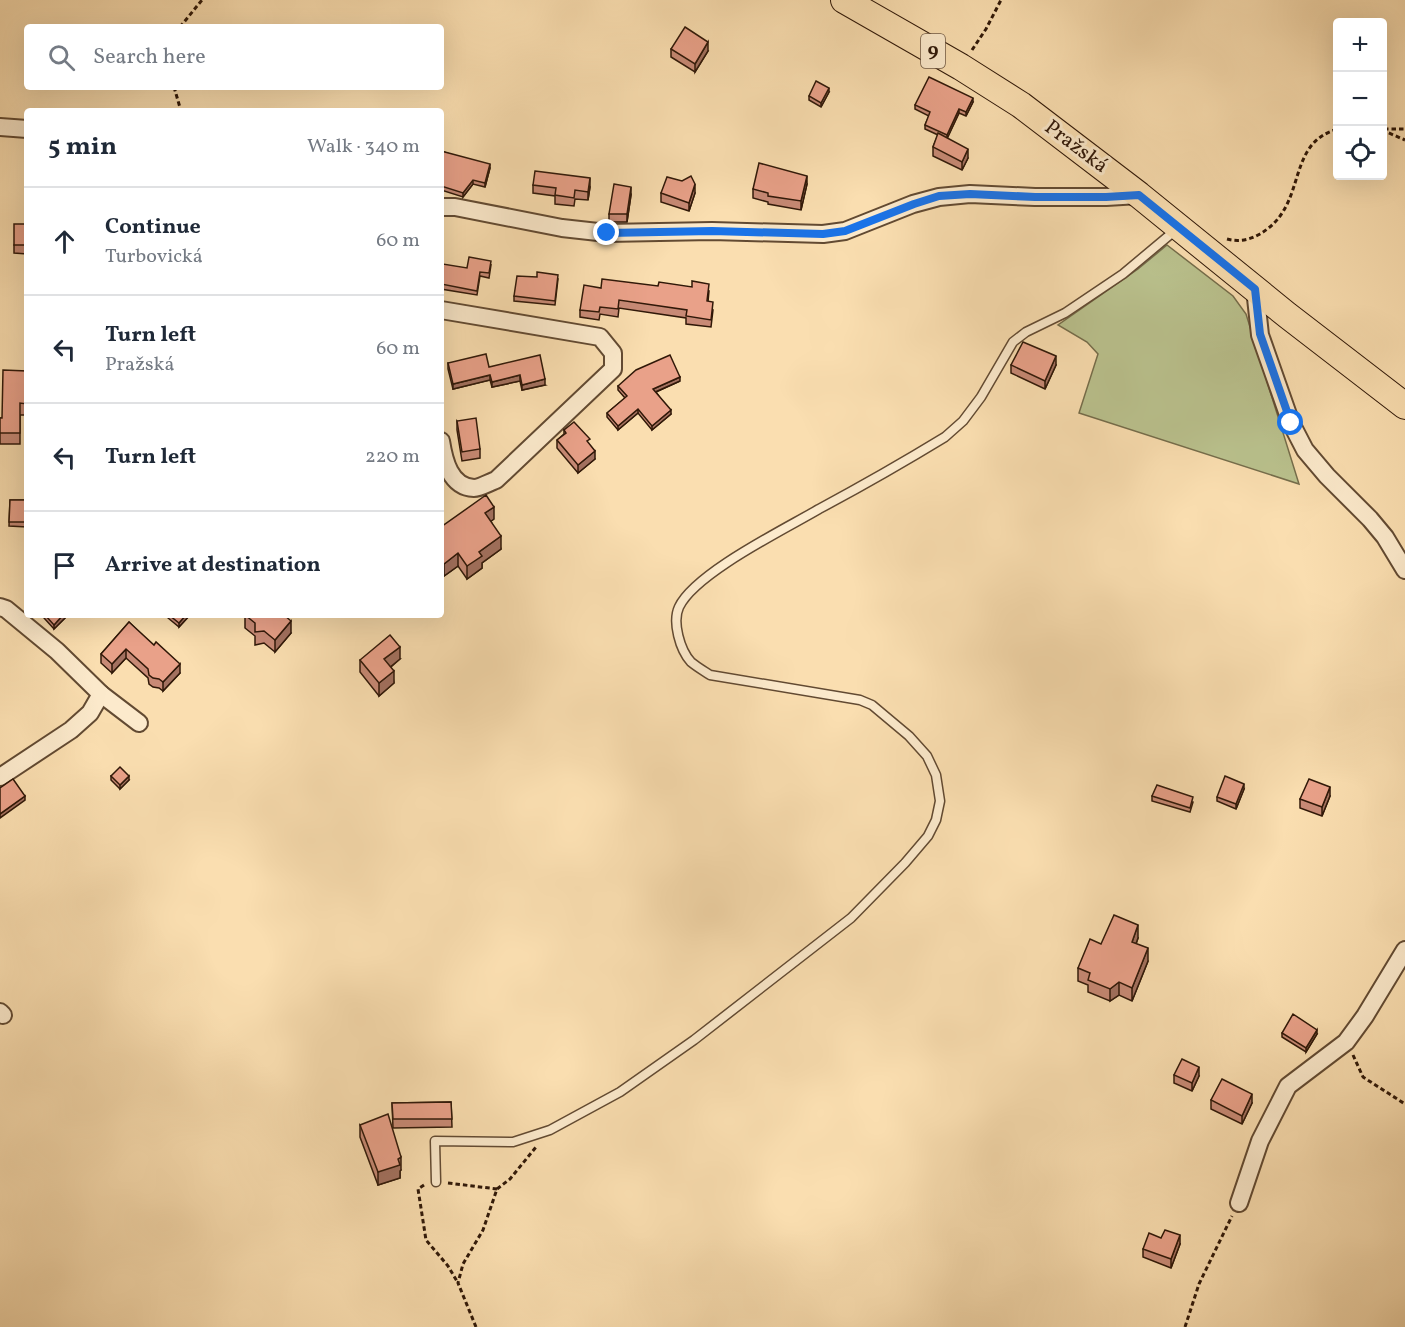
<!DOCTYPE html>
<html lang="en">
<head>
<meta charset="utf-8">
<style>
	:root { --surface:#fff; --page:#f6f6f7; --text:#1f2937; --muted:#747a83; --line:#e0e1e3 }
	body { margin:0; font-family:Vollkorn,serif; background:var(--page); color:var(--text) }
	.controls { position:absolute; right:18px; top:18px; display:grid; overflow:hidden; border-radius:6px; box-shadow:0 6px 24px #0002 }
	.controls button { width:54px; height:54px; display:grid; place-items:center; padding:0; border:0; border-bottom:2px solid var(--line); background:var(--surface); color:var(--text); font:30px sans-serif }
	.stop { position:absolute; width:18px; height:18px; margin:-14px; border:4px solid #1a73e8; border-radius:50%; background:#fff }
	.stop.end { background:#1a73e8; border-color:#fff; box-shadow:0 2px 6px #0008 }
	.list { margin:0; padding:0; list-style:none }
	h2 { display:flex; justify-content:space-between; align-items:center; height:78px; margin:0; padding:0 24px; font-size:26px }
	h2 small { font-size:20px; font-weight:400; color:var(--muted) }
	.list li { display:grid; grid-template-columns:39px 1fr auto; gap:18px; align-items:center; box-sizing:border-box; height:108px; padding:0 24px; border-top:2px solid var(--line) }
	.list b { display:block; font-size:22px; white-space:nowrap }
	.list p { margin:0; font-size:20px; white-space:nowrap; color:var(--muted) }
	.list em { font-size:20px; font-style:normal; color:var(--muted) }
	.icon { flex:none; width:33px; height:33px; fill:none; stroke:currentColor; stroke-width:2; stroke-linecap:round; stroke-linejoin:round }
	.map { position:relative; flex:none; width:1405px; height:1327px; overflow:hidden }
	.search { position:absolute; background:var(--surface); box-shadow:0 6px 24px #0002; left:24px; top:24px; width:420px; height:66px; display:flex; align-items:center; gap:15px; box-sizing:border-box; padding:0 21px; border-radius:6px; color:var(--muted); font-size:22px }
	.panel { position:absolute; background:var(--surface); box-shadow:0 6px 24px #0002; left:24px; top:108px; width:420px; height:510px; border-radius:6px }
	.map>svg:first-child { display:block }
</style>
</head>
<body>
<div class="map">
<svg width="1405" height="1327" viewBox="0 0 1405 1327">
	<rect width="100%" height="100%" fill="#fadeb0"/>
	<filter id="stains"><feTurbulence type="fractalNoise" baseFrequency=".00333" numOctaves="4"/><feColorMatrix values="0 0 0 0 .2 0 0 0 0 .09 0 0 0 0 .02 0 0 0 .5 -.17"/></filter>
	<radialGradient id="worn" r=".72"><stop offset=".6" stop-color="#630" stop-opacity="0"/><stop offset="1" stop-color="#630" stop-opacity=".3"/></radialGradient>
	<path fill="#bac28e" stroke="#756d4b" stroke-width="1.5" d="M1167 245 1233 296 1246 314 1299 484 1079 413 1098 354 1087 342 1058 325 1138 269Z"/>
	<g fill="none" stroke-linecap="round" stroke-linejoin="round">
		<defs>
			<path id="lane" d="M436 1182 435 1141 513 1142 550 1130 620 1092 694 1040 851 918 905 863 928 836 936 820 940 801 936 775 927 756 909 736 872 705 860 700 710 675C704 671 697 667 691 662 680 650 672 622 679 607 695 573 785 529 819 509 862 486 904 462 945 437L963 421 981 397 1013 342 1026 332 1065 313 1123 274 1178 228"/>
			<g id="street">
				<path d="M0 127 27 129"/>
				<path d="M441 207H455L562 228 607 233 712 231 823 234 845 231 913 204 939 197 970 194 1035 197H1106L1139 195"/>
				<path d="M1255 289 1260 335 1291 423 1305 450 1327 476 1370 519 1385 537 1405 570"/>
				<path d="M441 310 600 337 613 353V369L496 480C490 482 480 488 474 488 450 487 444 460 441 441"/>
				<path d="M0 607 6 609 57 651 101 694 90 713 71 730 0 777"/>
				<path d="M101 694 139 723"/>
				<path d="M0 1012 3 1015"/>
				<path d="M1239 1203 1260 1141 1288 1086 1346 1042 1365 1016 1405 950"/>
			</g>
			<path id="primary" d="M844 0 961 67 1021 105 1139 195 1287 315 1405 406"/>
		</defs>
		<use href="#lane" stroke="#624a32" stroke-width="11"/>
		<use href="#street" stroke="#624a32" stroke-width="20"/>
		<use href="#primary" stroke="#301808" stroke-width="28"/>
		<g stroke="#301808" stroke-width="3" stroke-dasharray="4.5 3" stroke-linecap="butt">
			<path d="M180 27 202 0"/>
			<path d="M972 50 986 29 1001 0"/>
			<path d="M174 87 181 111"/>
			<path d="M1384 129H1405"/>
			<path d="M1382 130 1405 140"/>
			<path d="M1227 239C1238 242 1249 240 1258 235 1310 207 1283 144 1338 129"/>
			<path d="M1353 1055 1363 1077 1405 1104"/>
			<path d="M448 1183 497 1189"/>
			<path d="M424 1185 418 1189 426 1240 448 1266 458 1283"/>
			<path d="M476 1327 458 1283 463 1264 483 1230 497 1189 510 1179 536 1147"/>
			<path d="M1185 1327 1199 1284 1232 1216"/>
		</g>
		<use href="#lane" stroke="#fceacc" stroke-width="8"/>
		<use href="#street" stroke="#fceacc" stroke-width="16"/>
		<use href="#primary" stroke="#fadeb0" stroke-width="26"/>
	</g>
	<g fill="#c88a76" stroke="#301808" stroke-width="1.5">
		<path d="M671 49 708 51 695 72 671 57Z"/>
		<path d="M829 92 821 107 809 100V96Z"/>
		<path d="M973 102 966 116 959 113 947 138 968 158 962 170 933 156V147L938 135 925 129V125L929 116 915 109V105Z"/>
		<path d="M441 151 490 168 485 187 473 184 463 197 441 190Z"/>
		<path d="M807 184 801 210 768 204V202L753 198V189Z"/>
		<path d="M533 185 590 187 588 200 575 199 574 206 555 204V196L533 193Z"/>
		<path d="M661 193H695L689 211 661 202Z"/>
		<path d="M631 195 627 222H609V214Z"/>
		<path d="M27 224V254L14 253V245Z"/>
		<path d="M491 265 489 278 480 276 477 295 441 289V276Z"/>
		<path d="M537 277 558 279 555 305 514 301V296Z"/>
		<path d="M601 288 709 291 708 302 713 310 711 327 686 324V318L619 308 618 317 600 314 599 320 580 317V310Z"/>
		<path d="M448 363 489 367 545 385 522 390 520 381 492 387 490 380 453 389 448 369Z"/>
		<path d="M1011 365H1056L1045 389 1011 373Z"/>
		<path d="M27 371V415H20V444H0V418H2Z"/>
		<path d="M680 381 656 392 671 414 652 430 638 413 618 430 607 417V413L625 398 618 390V386Z"/>
		<path d="M457 421 480 449V458L462 461 457 430Z"/>
		<path d="M564 430 595 459 578 473 557 448V440L564 434Z"/>
		<path d="M10 500H27V527L9 526Z"/>
		<path d="M494 519 491 521 501 549 482 563V568L467 579 458 566 444 576 441 573V527Z"/>
		<path d="M44 615H68L54 629 44 618Z"/>
		<path d="M168 615H190L179 627 168 618Z"/>
		<path d="M245 615 291 633 275 652 264 643 255 645V636L245 628Z"/>
		<path d="M129 622 180 673 163 691 159 688 153 687 149 684 148 678 126 658 112 673 101 663V654Z"/>
		<path d="M400 659 391 667 394 683 379 696 360 672V660Z"/>
		<path d="M111 776 129 780 120 789 111 780Z"/>
		<path d="M1244 789 1236 809 1217 801V797Z"/>
		<path d="M1152 796 1193 802 1190 812 1152 801Z"/>
		<path d="M1330 796 1322 816 1300 808V799Z"/>
		<path d="M1138 938 1136 944 1148 961 1132 1001 1119 995 1110 1001 1088 992V985L1078 981V968L1101 944Z"/>
		<path d="M1282 1033 1317 1034 1306 1052 1282 1037Z"/>
		<path d="M1174 1075 1199 1076 1192 1091 1174 1083Z"/>
		<path d="M1211 1100 1252 1103 1242 1124 1211 1109Z"/>
		<path d="M451 1102 452 1127 393 1128 392 1103Z"/>
		<path d="M360 1125 401 1170 400 1171V1178L378 1185 360 1137Z"/>
		<path d="M1180 1244 1171 1268 1143 1257V1249Z"/>
	</g>
	<g fill="#a37160" stroke="#301808" stroke-width="1.5">
		<path d="M708 42V51L695 72V64Z"/>
		<path d="M829 88V92L821 107V103Z"/>
		<path d="M973 98V102L966 116V112Z"/>
		<path d="M959 109V113L947 139V135Z"/>
		<path d="M968 149V158L962 170V162Z"/>
		<path d="M490 164V168L485 187V183Z"/>
		<path d="M807 176V184L801 210V201Z"/>
		<path d="M590 178V187L588 200V192Z"/>
		<path d="M473 180V184L463 197V193Z"/>
		<path d="M695 184V193L689 211V203Z"/>
		<path d="M631 187V195L627 222V214Z"/>
		<path d="M1056 356V365L1045 389V381Z"/>
		<path d="M490 375V380L453 389V384Z"/>
		<path d="M520 375V381L492 387V382Z"/>
		<path d="M680 377V381L653 393V389Z"/>
		<path d="M545 379V385L522 390V385Z"/>
		<path d="M638 409V413L618 430V426Z"/>
		<path d="M671 410V414L652 430V426Z"/>
		<path d="M595 451V459L578 473V465Z"/>
		<path d="M494 507V519L485 526V513Z"/>
		<path d="M501 536V549L482 563V568L467 579V566L479 552Z"/>
		<path d="M458 553V566L444 576V564Z"/>
		<path d="M63 615H68L54 629V625Z"/>
		<path d="M186 615H190L179 627V623Z"/>
		<path d="M291 621V633L275 652V640Z"/>
		<path d="M400 647V659L384 672V659Z"/>
		<path d="M126 649V658L112 673V664Z"/>
		<path d="M180 664V673L163 691V682Z"/>
		<path d="M394 671V683L379 696V683Z"/>
		<path d="M129 776V780L120 789V785Z"/>
		<path d="M1244 784V789L1236 809V804Z"/>
		<path d="M1330 787V796L1322 816V807Z"/>
		<path d="M25 796V800L0 818V814Z"/>
		<path d="M1138 925V938L1132 955V942Z"/>
		<path d="M1148 948V961L1132 1001V988Z"/>
		<path d="M1119 982V995L1110 1001V989Z"/>
		<path d="M1317 1030V1034L1306 1052V1048Z"/>
		<path d="M1199 1067V1076L1192 1091V1083Z"/>
		<path d="M1252 1094V1103L1242 1124V1116Z"/>
		<path d="M401 1157V1170L400 1171V1178L378 1185V1172Z"/>
		<path d="M1180 1235V1244L1171 1268V1259Z"/>
	</g>
	<g fill="#e9a189" stroke="#301808" stroke-width="1.5">
		<path d="M685 27 708 42 695 64 671 49Z"/>
		<path d="M929 77 973 98 966 112 959 109 947 135 925 125 930 112 915 105Z"/>
		<path d="M816 81 829 88 821 103 809 96Z"/>
		<path d="M938 133 968 149 962 162 933 147Z"/>
		<path d="M441 151 490 164 485 183 473 180 463 193 441 186Z"/>
		<path d="M759 163 807 176 801 201 768 196V193L753 189Z"/>
		<path d="M535 171 590 178 588 192 575 190 574 198 555 195 556 188 533 185Z"/>
		<path d="M691 176 695 184 689 203 661 193 667 177 682 181Z"/>
		<path d="M614 184 631 187 627 214H609Z"/>
		<rect x="14" y="224" width="13" height="21"/>
		<path d="M469 257 491 261 489 273 480 272 477 291 441 284V276L443 264 467 268Z"/>
		<path d="M537 272 558 275 555 301 514 296 517 276 537 277Z"/>
		<path d="M602 279 658 286 659 282 692 287V281L709 284 707 301 713 302 711 320 686 316 687 310 619 300 618 309 600 307 599 312 580 310 584 285 601 288Z"/>
		<path d="M1023 342 1056 356 1045 381 1011 365Z"/>
		<path d="M486 354 489 367 540 355 545 379 522 385 520 375 492 382 490 375 453 384 448 363Z"/>
		<path d="M670 355 680 377 653 389 671 410 652 426 638 409 618 426 607 413 627 396 618 386 636 370Z"/>
		<path d="M3 370 27 371V404L20 403V433H0V418H2Z"/>
		<path d="M476 418 480 449 462 452 457 421Z"/>
		<path d="M574 422 590 439 587 441 595 451 578 465 557 440 566 433 564 430Z"/>
		<path d="M486 495 494 507 485 513 501 536 479 552 482 556 467 566 458 553 444 564 441 560V527Z"/>
		<path d="M10 500H27V522H9Z"/>
		<path d="M45 615H63L54 625Z"/>
		<path d="M169 615H186L179 623Z"/>
		<path d="M245 615H284L291 621 275 640 264 631 255 632V623Z"/>
		<path d="M129 622 154 645 156 642 180 664 163 682 159 679 153 678 149 675 148 669 126 649 112 664 101 654Z"/>
		<path d="M390 635 400 647 384 659 394 671 379 683 360 660Z"/>
		<path d="M120 767 129 776 120 785 111 776Z"/>
		<path d="M1225 776 1244 784 1236 804 1217 797Z"/>
		<path d="M13 779 25 796 0 814V788Z"/>
		<path d="M1309 779 1330 787 1322 807 1300 799Z"/>
		<path d="M1157 785 1193 797 1190 808 1152 796Z"/>
		<path d="M1114 915 1138 925 1132 942 1148 948 1132 988 1119 982 1110 989 1088 980 1090 973 1078 968 1090 939 1101 944Z"/>
		<path d="M1293 1014 1317 1030 1306 1048 1282 1033Z"/>
		<path d="M1182 1059 1199 1067 1192 1083 1174 1075Z"/>
		<path d="M1222 1079 1252 1094 1242 1116 1211 1100Z"/>
		<path d="M451 1102 452 1119H393L392 1103Z"/>
		<path d="M388 1114 401 1157 398 1159 400 1165 378 1172 360 1125Z"/>
		<path d="M1165 1230 1180 1235 1171 1259 1143 1249 1149 1233 1161 1238Z"/>
	</g>
	<g fill="none" stroke-linecap="round" stroke-linejoin="round">
		<path stroke="#1a73e8" stroke-width="8" d="M607 233 712 231 823 234 845 231 914 204 939 196 970 194 1035 197H1106L1139 195 1255 289 1260 334 1291 423"/>
	</g>
	<g text-anchor="middle" dominant-baseline="central" stroke-width="6" stroke-linejoin="round" paint-order="stroke">
		<rect fill="#fceacc" stroke="#6d5743" stroke-width="1.5" x="921" y="34" width="24" height="34" rx="4.5"/>
		<g font-size="20" font-weight="bold" fill="#301808">
			<text x="933" y="51">9</text>
		</g>
		<g font-size="21" fill="#301808" stroke="#fceacc">
			<text transform="translate(1076 147) rotate(37)">Pražská</text>
		</g>
	</g>
	<rect width="100%" height="100%" filter="url(#stains)"/>
	<rect width="100%" height="100%" fill="url(#worn)"/>
</svg>
<div class="controls">
<button>+</button>
<button>−</button>
<button><svg class="icon" aria-label="locate" viewBox="0 0 24 24"><circle cx="12" cy="12" r="6"/><path d="M12 2v4M12 18v4M2 12h4M18 12h4"/></svg></button>
</div>
<div class="stop" style="left:1291px;top:423px"></div>
<div class="stop end" style="left:607px;top:233px"></div>
<div class="search"><svg class="icon" aria-label="search" viewBox="0 0 24 24"><circle cx="10" cy="10" r="6"/><path d="M15 15l6 6"/></svg>Search here</div>
<section class="panel">
<h2>5 min<small>Walk · 340 m</small></h2>
<ul class="list">
<li><svg class="icon" aria-label="ahead" viewBox="0 0 24 24"><path d="M12 20V5M6 11l6-6 6 6"/></svg><div><b>Continue</b><p>Turbovická</p></div><em>60 m</em></li>
<li><svg class="icon" aria-label="left" viewBox="0 0 24 24"><path d="M17 20v-9H6M10 6l-5 5 5 5"/></svg><div><b>Turn left</b><p>Pražská</p></div><em>60 m</em></li>
<li><svg class="icon" aria-label="left" viewBox="0 0 24 24"><path d="M17 20v-9H6M10 6l-5 5 5 5"/></svg><div><b>Turn left</b></div><em>220 m</em></li>
<li><svg class="icon" aria-label="arrive" viewBox="0 0 24 24"><path d="M6 21V4h12l-3 4 3 4H6"/></svg><div><b>Arrive at destination</b></div></li>
</ul>
</section>
</div>
</body>
</html>
